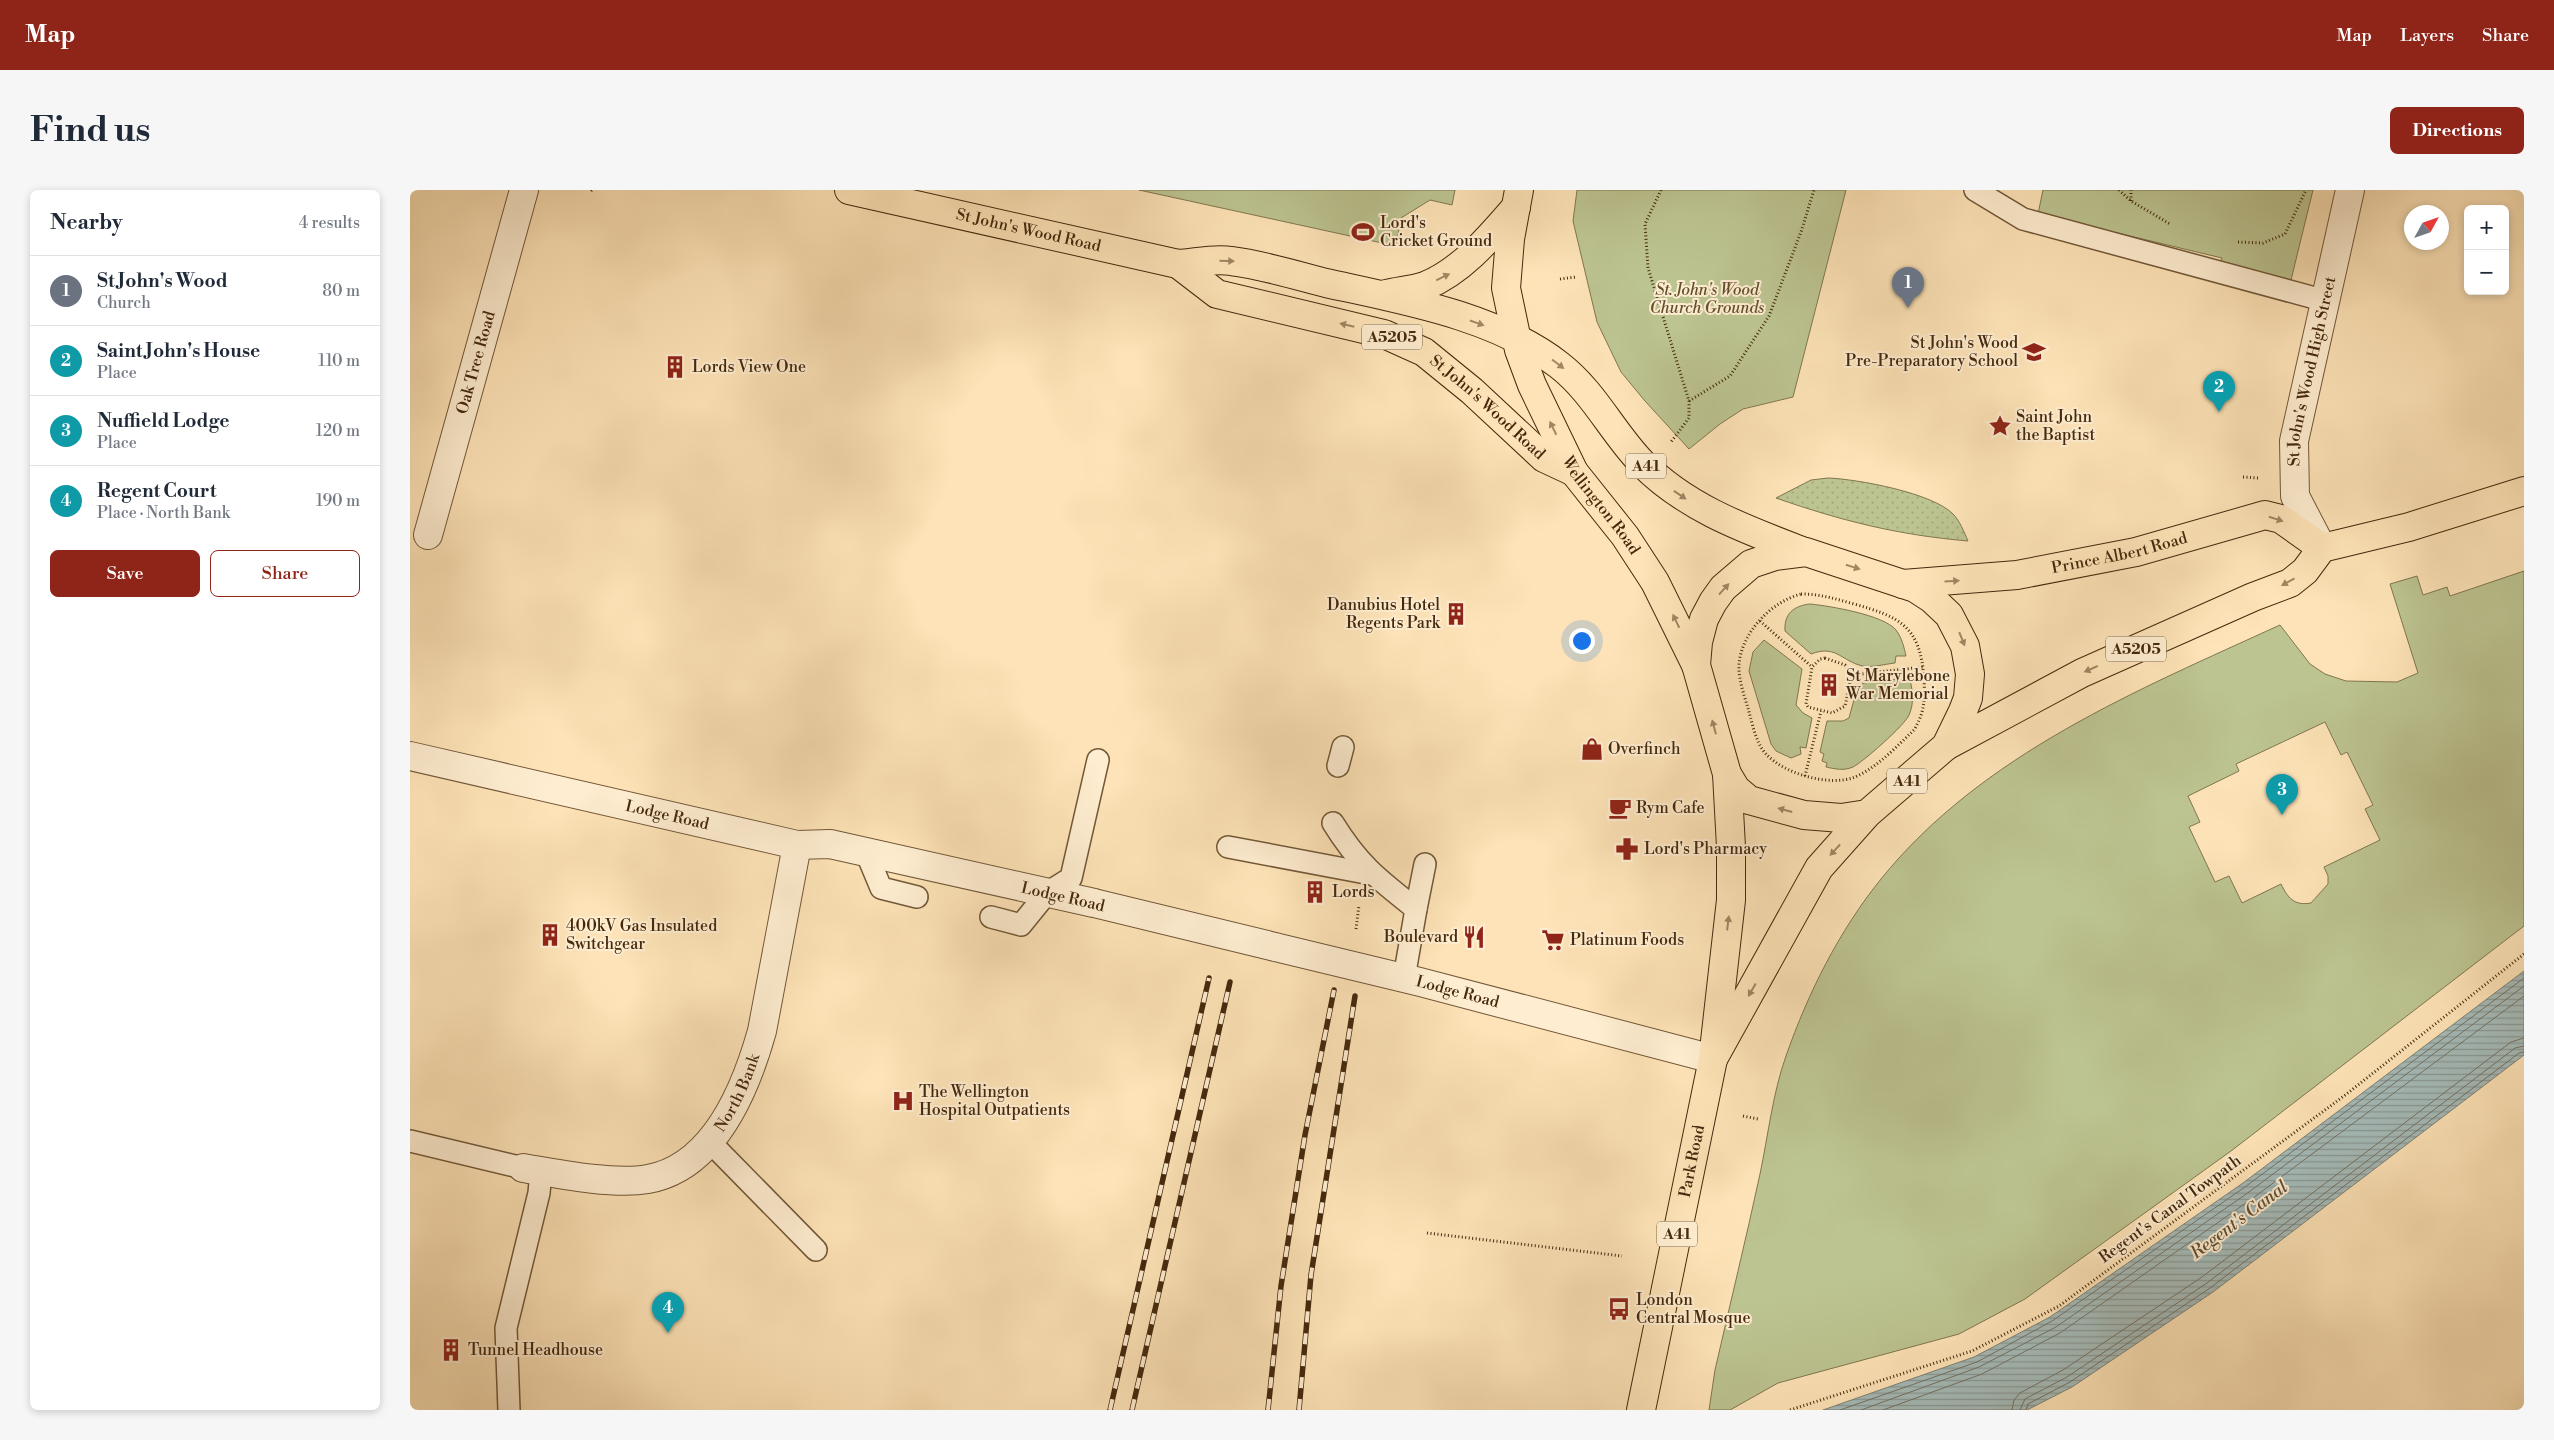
<!DOCTYPE html>
<html lang="en">
<head>
<meta charset="utf-8">
<style>
	:root { --surface:#fff; --page:#f6f6f7; --text:#1f2937; --muted:#747a83; --line:#e0e1e3; --accent:#8f2418 }
	body { margin:0; font-family:"Libre Bodoni",serif; background:var(--page); color:var(--text) }
	.controls { position:absolute; right:15px; top:15px; display:grid; overflow:hidden; border-radius:8px; box-shadow:0 2px 8px #0003 }
	.controls button { width:45px; height:45px; display:grid; place-items:center; padding:0; border:0; border-bottom:1px solid var(--line); background:var(--surface); color:var(--text); font:25px sans-serif }
	.compass { position:absolute; left:1994px; top:15px; width:45px; height:45px; border-radius:50%; background:var(--surface); box-shadow:0 2px 8px #0003; rotate:50deg }
	.you { position:absolute; left:1171px; top:450px; width:18px; height:18px; margin:-12px; border:4px solid #fff; border-radius:50%; background:#1a73e8; box-shadow:0 0 0 8px #1a73e833 }
	.badge { display:grid; place-items:center; width:32px; height:32px; border-radius:50%; background:var(--accent); color:#fff; font-size:16px; font-weight:700 }
	.pin { position:absolute; translate:-50% -41px; filter:drop-shadow(0 1px 2px #0008) }
	.pin::after { content:''; position:absolute; top:26px; width:18px; height:15px; background:inherit; clip-path:polygon(0 0,100% 0,50% 100%) }
	.list { margin:0; padding:0; list-style:none }
	h2 { display:flex; justify-content:space-between; align-items:center; height:65px; margin:0; padding:0 20px; font-size:21px }
	h2 small { font-size:16px; font-weight:400; color:var(--muted) }
	.list li { display:grid; grid-template-columns:32px 1fr auto; gap:15px; align-items:center; box-sizing:border-box; height:70px; padding:0 20px; border-top:1px solid var(--line) }
	.list b { display:block; font-size:19px; white-space:nowrap }
	.list p { margin:0; font-size:16px; white-space:nowrap; color:var(--muted) }
	.list em { font-size:16px; font-style:normal; color:var(--muted) }
	.actions { display:flex; gap:10px; padding:15px 20px }
	.actions a { flex:1; padding:11px 0; border:1px solid var(--accent); border-radius:8px; text-align:center; font-size:18px; color:var(--accent) }
	.actions .main { background:var(--accent); color:#fff }
	.map { position:relative; flex:none; width:2114px; height:1220px; overflow:hidden; border-radius:8px }
	header { display:flex; align-items:center; gap:30px; box-sizing:border-box; height:70px; padding:0 25px; background:var(--accent); color:#fff }
	header strong { font-size:24px }
	nav { display:flex; gap:28px; margin-inline-start:auto; font-size:18px }
	.intro { display:flex; align-items:center; justify-content:space-between; box-sizing:border-box; height:120px; padding:0 30px }
	h1 { margin:0; font-size:35px }
	.button { padding:12px 22px; border-radius:8px; background:var(--accent); color:#fff; font-size:18px; font-weight:700 }
	main { display:flex; gap:30px; padding:0 30px }
	aside { flex:1; background:var(--surface); border-radius:8px; box-shadow:0 2px 8px #0003 }
	.map>svg:first-child { display:block }
</style>
</head>
<body>
<header>
<strong>Map</strong>
<nav><a>Map</a><a>Layers</a><a>Share</a></nav>
</header>
<div class="intro"><h1>Find us</h1><a class="button">Directions</a></div>
<main>
<aside>
<h2>Nearby<small>4 results</small></h2>
<ul class="list">
<li><span class="badge" style="background:#6b7280">1</span><div><b>St John's Wood</b><p>Church</p></div><em>80 m</em></li>
<li><span class="badge" style="background:#0f9aa8">2</span><div><b>Saint John's House</b><p>Place</p></div><em>110 m</em></li>
<li><span class="badge" style="background:#0f9aa8">3</span><div><b>Nuffield Lodge</b><p>Place</p></div><em>120 m</em></li>
<li><span class="badge" style="background:#0f9aa8">4</span><div><b>Regent Court</b><p>Place · North Bank</p></div><em>190 m</em></li>
</ul>
<div class="actions"><a class="main">Save</a><a>Share</a></div>
</aside>
<div class="map">
<svg width="2114" height="1220" viewBox="0 0 2114 1220">
	<defs>
		<pattern id="grass-dots" width="8" height="8" patternUnits="userSpaceOnUse" patternTransform="scale(1.25)"><rect width="8" height="8" fill="#bcc491"/><path d="M2 2h.1M6 6h.1" fill="none" stroke="#a3a87c" stroke-width="1.8" stroke-linecap="round"/></pattern>
		<pattern id="water-rules" width="6" height="5" patternUnits="userSpaceOnUse" patternTransform="scale(1.25)"><rect width="6" height="5" fill="#a5bbb9"/><path d="M0 2.5h6" fill="none" stroke="#889895"/></pattern>
	</defs>
	<rect width="100%" height="100%" fill="#fde3b7"/>
	<filter id="stains"><feTurbulence type="fractalNoise" baseFrequency=".004" numOctaves="4"/><feColorMatrix values="0 0 0 0 .2 0 0 0 0 .09 0 0 0 0 .02 0 0 0 .5 -.17"/></filter>
	<radialGradient id="worn" r=".72"><stop offset=".6" stop-color="#630" stop-opacity="0"/><stop offset="1" stop-color="#630" stop-opacity=".3"/></radialGradient>
	<path fill="url(#grass-dots)" stroke="#80764f" d="M1418 288C1447 289 1523 303 1543 324 1550 331 1554 342 1558 351 1488 345 1432 331 1366 308L1401 290Z"/>
	<g fill="#bcc491" stroke="#80764f" fill-rule="evenodd">
		<path d="M729 0H1045L1042 15 1020 10 991 28 986 56Z"/>
		<path d="M1167 0H1436L1383 207 1333 219 1310 234 1279 259 1235 211 1211 182 1187 132 1163 31Z"/>
		<path d="M1633 0H1903L1881 90 1810 72 1812 68 1628 24Z"/>
		<path d="M2114 381V736L1821 961 1615 1109 1549 1144 1368 1193 1320 1220H1299L1305 1180C1320 1114 1336 1049 1350 984 1358 946 1363 902 1376 866 1398 803 1429 741 1471 689 1572 564 1728 500 1870 435L1900 474 1915 484 1936 491 1987 492 2008 483 1980 394 2007 386 2013 405 2037 397 2040 406ZM1915 532 1931 565 1937 562 1963 615 1955 619 1970 650 1914 677 1918 686V694L1901 713C1884 716 1878 708 1871 694L1832 713 1819 686 1805 692 1779 637 1790 632 1778 606 1829 581 1826 574Z"/>
		<path d="M1400 414C1420 416 1474 425 1486 440 1492 448 1494 457 1496 466H1486L1485 473C1475 474 1458 479 1449 475 1430 469 1425 455 1401 464L1375 441C1374 424 1383 416 1400 414Z"/>
		<path d="M1354 450 1392 479 1386 515 1393 523 1402 528 1396 558 1390 557 1391 564 1381 568 1366 561 1361 554 1339 481 1343 462Z"/>
		<path d="M1488 489 1500 490C1503 502 1504 514 1499 525 1495 535 1453 572 1443 577 1434 581 1425 579 1416 577L1417 573 1412 571 1414 564 1410 562 1417 531H1433L1439 528 1447 499 1453 493Z"/>
	</g>
	<path fill="url(#water-rules)" stroke="#7f8174" d="M2114 781V865L1803 1102 1662 1197 1617 1220H1413L1564 1167 1640 1127 1833 993Z"/>
	<g fill="none" stroke-linecap="round" stroke-linejoin="round">
		<g stroke="#757263" stroke-width="1">
			<path d="M1430 1220 1567 1172 1642 1131 1835 997 2114 788"/>
			<path d="M1451 1220 1569 1177 1646 1137 1839 1002 2114 796"/>
			<path d="M1473 1220 1572 1184 1650 1143 1843 1008 2114 806"/>
			<path d="M1602 1220 1604 1210 1610 1203 1653 1180 1792 1087 2101 852 2114 848"/>
			<path d="M1610 1220 1615 1209 1657 1187 1797 1093 2105 858 2114 856"/>
			<path d="M1616 1220 1618 1214 1660 1192 1800 1098 2109 863 2114 862"/>
		</g>
		<defs>
			<g id="lane">
				<path d="M1565 0 1613 29 1916 111"/>
				<path d="M928 576 933 557"/>
				<path d="M923 633C949 675 968 689 1006 719L994 788"/>
				<path d="M818 657 961 684"/>
				<path d="M456 662 471 698 507 707"/>
				<path d="M1006 719 1015 674"/>
				<path d="M581 727 611 735 637 703 661 688 688 570"/>
				<path d="M0 951 113 978"/>
				<path d="M300 952 406 1060"/>
				<path d="M99 1220 96 1138 129 1003 131 981"/>
			</g>
			<g id="street">
				<path id="s1" d="M18 345 114 0"/>
				<path id="s2" d="M1912 358 1885 306 1884 251 1940 0"/>
				<path id="s3" d="M0 566 387 655 420 654 684 713"/>
				<path id="s4" d="M865 757 1010 792 1303 869"/>
				<path id="s5" d="M113 978C148 984 204 995 238 989 305 977 336 898 352 841L387 655"/>
			</g>
			<g id="primary">
				<path id="s6" d="M1493 394 1607 385 1726 362 1855 325 1871 329 1912 358"/>
				<path d="M1536 556 1672 483 1843 407 1880 393 1895 381 1912 358 1999 337 2114 301"/>
			</g>
			<g id="highway">
				<path id="s7" d="M439 0 768 74C785 73 805 68 821 71 853 75 885 85 916 93 993 110 1086 126 1149 175 1184 202 1202 242 1232 273 1276 318 1335 339 1392 361"/>
				<path id="s8" d="M1109 0 1100 49 1096 98 1109 160 1122 195 1164 282 1215 346 1245 392 1286 475"/>
				<path id="s9" d="M768 74 807 104 974 144 1014 162 1062 201 1134 268 1164 282"/>
				<path d="M976 104C989 101 1003 100 1015 96 1052 81 1080 47 1106 17"/>
				<path d="M1303 869 1409 678 1457 624 1536 556 1553 521 1558 508 1560 484 1555 456 1539 425 1522 409 1505 398 1396 362 1365 366 1341 374 1313 398 1303 412 1294 429 1288 452 1286 475 1317 584 1326 599 1339 610 1394 625 1431 628 1457 624"/>
				<path id="s10" d="M1231 1220 1303 869 1321 710V657L1317 584"/>
			</g>
		</defs>
		<use href="#lane" stroke="#735838" stroke-width="24"/>
		<use href="#street" stroke="#735838" stroke-width="30"/>
		<use href="#primary" stroke="#45290d" stroke-width="30"/>
		<use href="#highway" stroke="#45290d" stroke-width="30"/>
		<g stroke="#45290d" stroke-width="3" stroke-dasharray="1 2.5" stroke-linecap="butt">
			<path d="M1251 0 1235 34 1238 78 1279 211V228L1261 252"/>
			<path d="M1709 0 1721 11 1760 34"/>
			<path d="M181 1 182 0"/>
			<path d="M1721 11V0"/>
			<path d="M1828 52 1853 53 1875 44 1896 0"/>
			<path d="M1150 89 1166 87"/>
			<path d="M1279 211 1320 186 1359 126 1391 42 1404 0"/>
			<path d="M1833 287 1848 288"/>
			<path d="M1391 404C1410 404 1426 409 1444 414 1490 427 1510 436 1514 488 1515 508 1515 522 1504 540 1486 557 1468 577 1445 587 1420 597 1374 584 1356 564 1346 553 1343 536 1339 522 1335 507 1328 490 1329 474 1332 442 1361 412 1391 404Z"/>
			<path d="M1350 431 1402 477"/>
			<path d="M1415 468 1435 475 1442 485 1435 516 1422 523 1398 517 1396 514 1402 477 1410 469Z"/>
			<path d="M1442 485 1513 477"/>
			<path d="M1395 586 1411 521"/>
			<path d="M946 739 949 715"/>
			<path d="M1333 926 1348 929"/>
			<path d="M1017 1043 1212 1066"/>
			<path d="M1380 1220 1562 1161 1649 1116 1934 906 2114 764"/>
		</g>
		<use href="#lane" stroke="#feedd0" stroke-width="21"/>
		<use href="#street" stroke="#feedd0" stroke-width="28"/>
		<use href="#primary" stroke="#fde3b7" stroke-width="28"/>
		<use href="#highway" stroke="#fde3b7" stroke-width="28"/>
		<defs>
			<g id="rail">
				<path d="M700 1220 799 788"/>
				<path d="M722 1220 820 792"/>
				<path d="M858 1220 871 1096 895 945 924 800"/>
				<path d="M889 1220 901 1085 945 806"/>
			</g>
		</defs>
		<use href="#rail" stroke="#45290d" stroke-width="5.5"/>
		<use href="#rail" stroke="#feedd0" stroke-width="4" stroke-dasharray="11" stroke-linecap="butt"/>
		<defs>
			<path id="street-bridge" d="M684 713 865 757"/>
		</defs>
		<use href="#street-bridge" stroke="#735838" stroke-width="30" stroke-linecap="butt"/>
		<use href="#street-bridge" stroke="#feedd0" stroke-width="28"/>
	</g>
	<defs><path id="oneway-solid" d="M-6-.8H1V-3.2L6.5 0L1 3.2V.8H-6Z" transform="scale(1.25)"/></defs>
	<g fill="#a18662">
		<use href="#oneway-solid" transform="translate(817 71) rotate(2)"/>
		<use href="#oneway-solid" transform="translate(1033 87) rotate(-26)"/>
		<use href="#oneway-solid" transform="translate(1067 133) rotate(19)"/>
		<use href="#oneway-solid" transform="translate(937 135) rotate(-167)"/>
		<use href="#oneway-solid" transform="translate(1148 174) rotate(37)"/>
		<use href="#oneway-solid" transform="translate(1143 238) rotate(-116)"/>
		<use href="#oneway-solid" transform="translate(1270 305) rotate(34)"/>
		<use href="#oneway-solid" transform="translate(1866 329) rotate(18)"/>
		<use href="#oneway-solid" transform="translate(1443 377) rotate(17)"/>
		<use href="#oneway-solid" transform="translate(1542 391) rotate(-4)"/>
		<use href="#oneway-solid" transform="translate(1878 392) rotate(151)"/>
		<use href="#oneway-solid" transform="translate(1314 399) rotate(-48)"/>
		<use href="#oneway-solid" transform="translate(1266 431) rotate(-116)"/>
		<use href="#oneway-solid" transform="translate(1552 449) rotate(68)"/>
		<use href="#oneway-solid" transform="translate(1681 479) rotate(156)"/>
		<use href="#oneway-solid" transform="translate(1304 537) rotate(-105)"/>
		<use href="#oneway-solid" transform="translate(1375 620) rotate(-165)"/>
		<use href="#oneway-solid" transform="translate(1425 660) rotate(133)"/>
		<use href="#oneway-solid" transform="translate(1318 733) rotate(-83)"/>
		<use href="#oneway-solid" transform="translate(1342 800) rotate(120)"/>
	</g>
	<defs>
		<symbol id="stadium-bare" viewBox="-9 -9 18 18"><path d="M0-5a6.5 5 0 1 0 0 10a6.5 5 0 1 0 0-10ZM-3.5-1.8h7v3.6h-7Z" fill="#8f2418" stroke="#feedd0" stroke-width="2.5" paint-order="stroke"/></symbol>
		<symbol id="school-bare" viewBox="-9 -9 18 18"><path d="M0-5L7-2L0 1L-7-2ZM-4 1L0 2.5L4 1V4Q0 6-4 4Z" fill="#8f2418" stroke="#feedd0" stroke-width="2.5" paint-order="stroke"/></symbol>
		<symbol id="building-bare" viewBox="-9 -9 18 18"><path d="M-4-6H4V6H1V3H-1V6H-4ZM-2.5-4.3h1.7v1.8h-1.7ZM.8-4.3h1.7v1.8H.8ZM-2.5-1h1.7V.8h-1.7ZM.8-1h1.7V.8H.8Z" fill="#8f2418" stroke="#feedd0" stroke-width="2.5" paint-order="stroke"/></symbol>
		<symbol id="sight-bare" viewBox="-9 -9 18 18"><path d="M0-6L1.8-2.2L6-1.7L2.9 1.2L3.7 5.4L0 3.3L-3.7 5.4L-2.9 1.2L-6-1.7L-1.8-2.2Z" fill="#8f2418" stroke="#feedd0" stroke-width="2.5" paint-order="stroke"/></symbol>
		<symbol id="shop-bare" viewBox="-9 -9 18 18"><path d="M-5-2.5h2.3a2.7 3.5 0 0 1 5.4 0H5L5.5 6h-11ZM-1.5-2.5h3a1.5 2.3 0 0 0-3 0Z" fill="#8f2418" stroke="#feedd0" stroke-width="2.5" paint-order="stroke"/></symbol>
		<symbol id="cafe-bare" viewBox="-9 -9 18 18"><path d="M-5.5-4.5H6V0H3Q3 3.5 0 3.5H-2.5Q-5.5 3.5-5.5 0ZM3-3.2v2h1.7v-2ZM-6 4.5H4V6H-6Z" fill="#8f2418" stroke="#feedd0" stroke-width="2.5" paint-order="stroke"/></symbol>
		<symbol id="pharmacy-bare" viewBox="-9 -9 18 18"><path d="M-2-6h4v4h4v4h-4v4h-4v-4h-4v-4h4Z" fill="#8f2418" stroke="#feedd0" stroke-width="2.5" paint-order="stroke"/></symbol>
		<symbol id="restaurant-bare" viewBox="-9 -9 18 18"><path d="M-5-6h1v4h1v-4h1v4h1v-4h1v5L-1.5 .5V6h-2V.5L-5-1ZM5-6V6H3V1.5H1.5Q1.5-4 5-6Z" fill="#8f2418" stroke="#feedd0" stroke-width="2.5" paint-order="stroke"/></symbol>
		<symbol id="supermarket-bare" viewBox="-9 -9 18 18"><path d="M-6-5.5h2.5l.6 2H6L4.5 2H-2.5L-4.4-4H-6ZM-1.5 3.2a1.3 1.3 0 1 0 .1 0ZM3 3.2a1.3 1.3 0 1 0 .1 0Z" fill="#8f2418" stroke="#feedd0" stroke-width="2.5" paint-order="stroke"/></symbol>
		<symbol id="hospital-bare" viewBox="-9 -9 18 18"><path d="M-5-5h3v3.5h4V-5h3V5h-3V1.5h-4V5h-3Z" fill="#8f2418" stroke="#feedd0" stroke-width="2.5" paint-order="stroke"/></symbol>
		<symbol id="bus-bare" viewBox="-9 -9 18 18"><path d="M-5-6H5V4H4V6H2V4H-2V6H-4V4H-5ZM-3.5-4V0h7V-4ZM-3.5 1.2v1.5H-2V1.2ZM2 1.2v1.5H3.5V1.2Z" fill="#8f2418" stroke="#feedd0" stroke-width="2.5" paint-order="stroke"/></symbol>
	</defs>
	<g fill-rule="evenodd">
		<use href="#stadium-bare" x="937" y="26" width="32" height="32"/>
		<use href="#school-bare" x="1608" y="146" width="32" height="32"/>
		<use href="#building-bare" x="249" y="161" width="32" height="32"/>
		<use href="#sight-bare" x="1574" y="220" width="32" height="32"/>
		<use href="#building-bare" x="1030" y="408" width="32" height="32"/>
		<use href="#building-bare" x="1403" y="479" width="32" height="32"/>
		<use href="#shop-bare" x="1166" y="543" width="32" height="32"/>
		<use href="#cafe-bare" x="1194" y="602" width="32" height="32"/>
		<use href="#pharmacy-bare" x="1201" y="643" width="32" height="32"/>
		<use href="#building-bare" x="889" y="686" width="32" height="32"/>
		<use href="#building-bare" x="124" y="729" width="32" height="32"/>
		<use href="#restaurant-bare" x="1048" y="731" width="32" height="32"/>
		<use href="#supermarket-bare" x="1127" y="734" width="32" height="32"/>
		<use href="#hospital-bare" x="477" y="895" width="32" height="32"/>
		<use href="#bus-bare" x="1193" y="1103" width="32" height="32"/>
		<use href="#building-bare" x="25" y="1144" width="32" height="32"/>
	</g>
	<g text-anchor="middle" dominant-baseline="central" stroke-width="4" stroke-linejoin="round" paint-order="stroke">
		<g fill="#feedd0" stroke="#7c6448" stroke-width="1">
			<rect x="952" y="134.5" width="60" height="25" rx="4"/>
			<rect x="1216" y="263.5" width="40" height="25" rx="4"/>
			<rect x="1696" y="446.5" width="60" height="25" rx="4"/>
			<rect x="1477" y="578.5" width="40" height="25" rx="4"/>
			<rect x="1247" y="1031.5" width="40" height="25" rx="4"/>
		</g>
		<g font-size="15" font-weight="bold" fill="#45290d">
			<text x="982" y="147">A5205</text>
			<text x="1236" y="276">A41</text>
			<text x="1726" y="459">A5205</text>
			<text x="1497" y="591">A41</text>
			<text x="1267" y="1044">A41</text>
		</g>
		<g font-size="16" fill="#45290d" stroke="#feedd0" text-anchor="start">
			<text x="970" y="33">Lord's<tspan x="970" dy="18">Cricket Ground</tspan></text>
			<text x="1608" y="153" text-anchor="end">St John's Wood<tspan x="1608" dy="18">Pre-Preparatory School</tspan></text>
			<text x="282" y="177">Lords View One</text>
			<text x="1606" y="227">Saint John<tspan x="1606" dy="18">the Baptist</tspan></text>
			<text x="1030" y="415" text-anchor="end">Danubius Hotel<tspan x="1030" dy="18">Regents Park</tspan></text>
			<text x="1436" y="486">St Marylebone<tspan x="1436" dy="18">War Memorial</tspan></text>
			<text x="1198" y="559">Overfinch</text>
			<text x="1226" y="618">Rym Cafe</text>
			<text x="1234" y="659">Lord's Pharmacy</text>
			<text x="922" y="702">Lords</text>
			<text x="156" y="736">400kV Gas Insulated<tspan x="156" dy="18">Switchgear</tspan></text>
			<text x="1048" y="747" text-anchor="end">Boulevard</text>
			<text x="1160" y="750">Platinum Foods</text>
			<text x="509" y="902">The Wellington<tspan x="509" dy="18">Hospital Outpatients</tspan></text>
			<text x="1226" y="1110">London<tspan x="1226" dy="18">Central Mosque</tspan></text>
			<text x="58" y="1160">Tunnel Headhouse</text>
		</g>
		<g font-size="16" fill="#45290d" stroke="#feedd0">
			<text stroke="none"><textPath href="#s7" startOffset="184">St John's Wood Road</textPath></text>
			<text stroke="none"><textPath href="#s1" startOffset="179">Oak Tree Road</textPath></text>
			<text stroke="none"><textPath href="#s2" startOffset="185">St John's Wood High Street</textPath></text>
			<text stroke="none"><textPath href="#s9" startOffset="349">St John's Wood Road</textPath></text>
			<text stroke="none"><textPath href="#s8" startOffset="339">Wellington Road</textPath></text>
			<text stroke="none"><textPath href="#s6" startOffset="219">Prince Albert Road</textPath></text>
			<text stroke="none"><textPath href="#s3" startOffset="264">Lodge Road</textPath></text>
			<text transform="translate(653 707) rotate(13)">Lodge Road</text>
			<text stroke="none"><textPath href="#s4" startOffset="188">Lodge Road</textPath></text>
			<text stroke="none"><textPath href="#s5" startOffset="256">North Bank</textPath></text>
			<text stroke="none"><textPath href="#s10" startOffset="254">Park Road</textPath></text>
			<text transform="translate(1760 1019) rotate(-36)">Regent's Canal Towpath</text>
		</g>
		<g font-size="16" font-style="italic" fill="#63502e" stroke="#feedd0">
			<text x="1297" y="100">St. John's Wood<tspan x="1297" dy="18">Church Grounds</tspan></text>
		</g>
		<g font-size="18" font-style="italic" fill="#5d4e38" stroke="#feedd0">
			<text transform="translate(1829 1030) rotate(-37)">Regent's Canal</text>
		</g>
	</g>
	<rect width="100%" height="100%" filter="url(#stains)"/>
	<rect width="100%" height="100%" fill="url(#worn)"/>
</svg>
<div class="controls">
<button>+</button>
<button>−</button>
</div>
<svg class="compass" viewBox="-18 -18 36 36"><path d="M0-13l5 13h-10z" fill="#e53935"/><path d="M0 13l5-13h-10z" fill="#747a83"/></svg>
<div class="you"></div>
<div class="pin badge" style="left:1498px;top:118px;background:#6b7280">1</div>
<div class="pin badge" style="left:1809px;top:222px;background:#0f9aa8">2</div>
<div class="pin badge" style="left:1872px;top:625px;background:#0f9aa8">3</div>
<div class="pin badge" style="left:258px;top:1143px;background:#0f9aa8">4</div>
</div>
</main>
</body>
</html>
